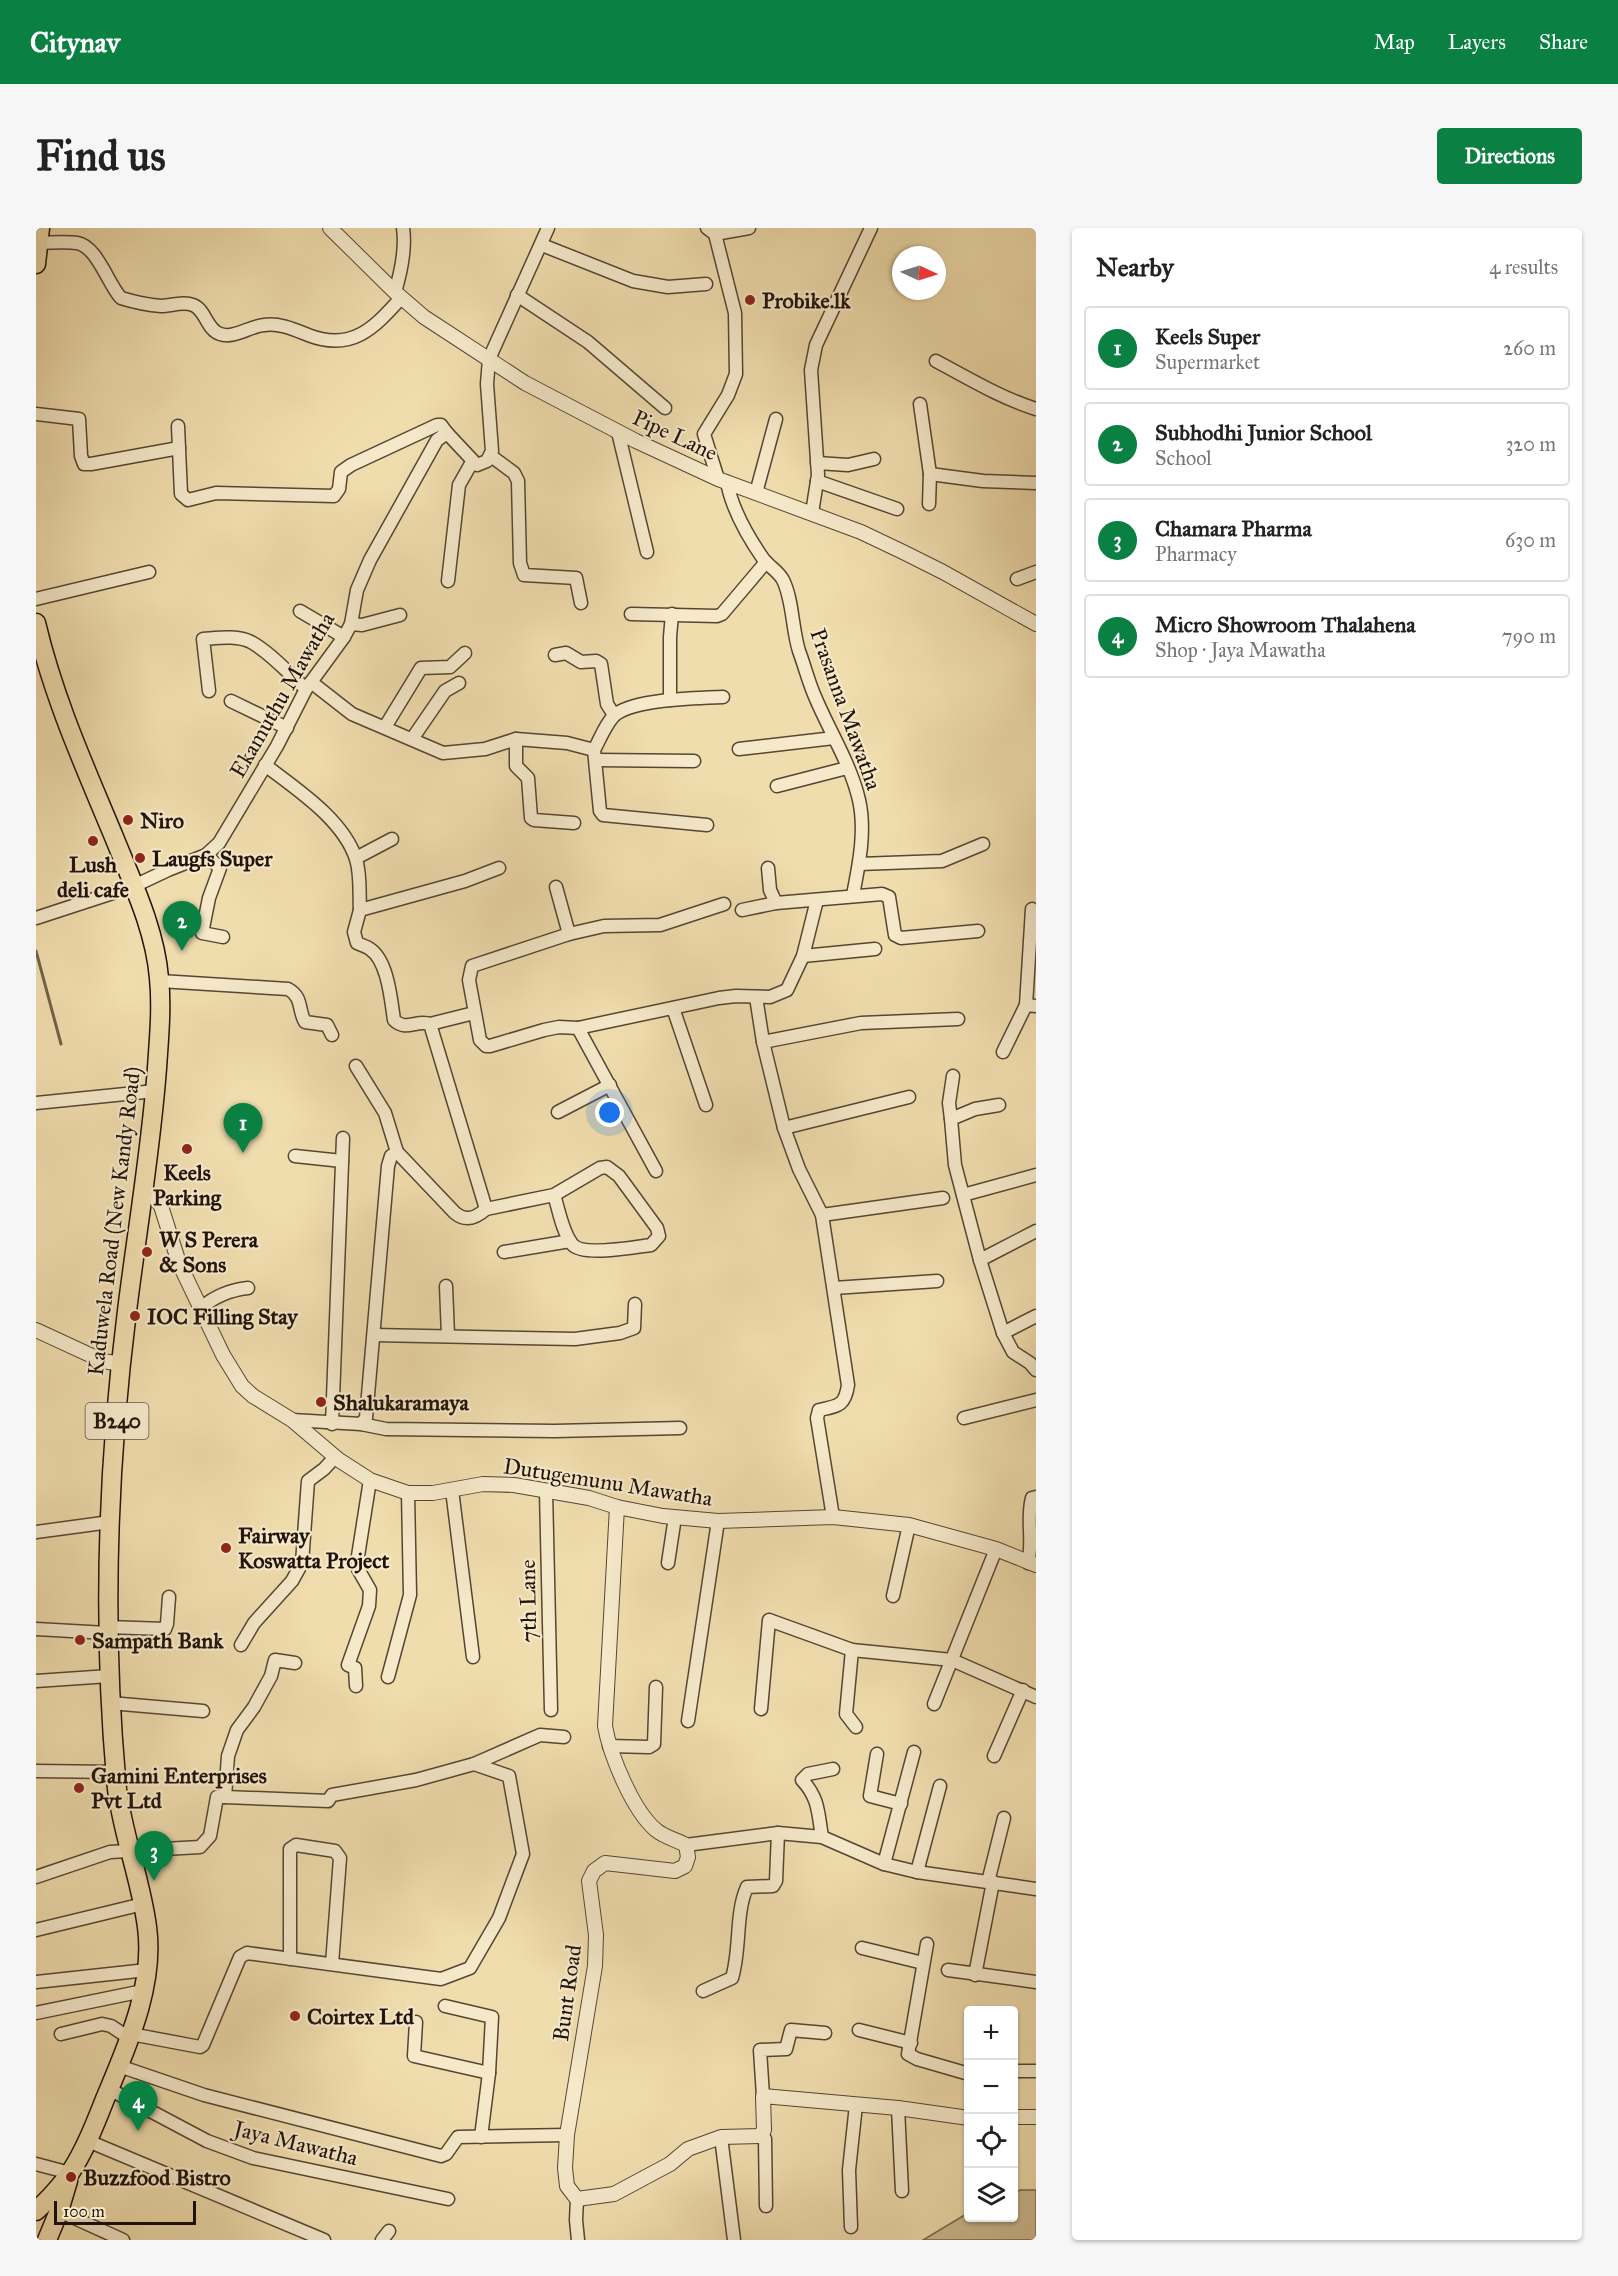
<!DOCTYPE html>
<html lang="en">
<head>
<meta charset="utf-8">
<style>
	:root { --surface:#fff; --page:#f6f6f6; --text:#222; --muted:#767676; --line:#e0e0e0; --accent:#0b8043 }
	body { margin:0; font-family:"IM FELL Great Primer",serif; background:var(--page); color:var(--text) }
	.controls { position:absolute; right:18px; bottom:18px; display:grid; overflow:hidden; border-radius:6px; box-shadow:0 2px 4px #0004 }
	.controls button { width:54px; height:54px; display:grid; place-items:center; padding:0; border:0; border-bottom:2px solid var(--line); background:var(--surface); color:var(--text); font:30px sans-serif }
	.compass { position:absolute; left:856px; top:18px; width:54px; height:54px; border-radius:50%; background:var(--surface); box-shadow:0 2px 4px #0004; rotate:94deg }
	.scale { position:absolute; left:18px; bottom:15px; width:142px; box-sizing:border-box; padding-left:6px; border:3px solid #21130a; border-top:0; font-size:16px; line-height:21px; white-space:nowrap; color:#21130a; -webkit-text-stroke:4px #f5e9ca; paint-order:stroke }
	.you { position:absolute; left:574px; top:885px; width:21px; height:21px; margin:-15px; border:4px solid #fff; border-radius:50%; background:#1a73e8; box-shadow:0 0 0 9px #1a73e833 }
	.badge { display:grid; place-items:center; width:39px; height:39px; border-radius:50%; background:var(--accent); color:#fff; font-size:20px; font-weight:700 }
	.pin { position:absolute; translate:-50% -50px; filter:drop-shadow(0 2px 3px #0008) }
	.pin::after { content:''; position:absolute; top:32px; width:21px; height:18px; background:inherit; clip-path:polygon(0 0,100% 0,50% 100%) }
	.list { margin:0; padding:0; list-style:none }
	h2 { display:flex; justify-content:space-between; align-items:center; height:78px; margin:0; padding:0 24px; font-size:26px }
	h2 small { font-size:20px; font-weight:400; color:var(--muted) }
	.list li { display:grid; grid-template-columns:39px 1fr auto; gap:18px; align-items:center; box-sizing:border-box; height:84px; margin:0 12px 12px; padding:0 12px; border:2px solid var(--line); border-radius:6px }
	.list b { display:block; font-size:22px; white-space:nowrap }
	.list p { margin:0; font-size:20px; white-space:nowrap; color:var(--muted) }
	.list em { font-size:20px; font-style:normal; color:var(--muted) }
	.icon { flex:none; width:33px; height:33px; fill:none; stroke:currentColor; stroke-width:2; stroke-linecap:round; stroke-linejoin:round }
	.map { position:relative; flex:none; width:1000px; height:2012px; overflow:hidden; border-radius:6px }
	header { display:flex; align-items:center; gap:36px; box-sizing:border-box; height:84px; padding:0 30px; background:var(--accent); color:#fff }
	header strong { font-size:28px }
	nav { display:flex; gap:33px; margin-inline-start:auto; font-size:21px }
	.intro { display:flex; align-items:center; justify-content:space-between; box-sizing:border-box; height:144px; padding:0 36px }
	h1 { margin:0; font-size:42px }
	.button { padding:15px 27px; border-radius:6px; background:var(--accent); color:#fff; font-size:21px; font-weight:700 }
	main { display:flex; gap:36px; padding:0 36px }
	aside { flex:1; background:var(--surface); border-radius:6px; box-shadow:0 2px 4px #0004 }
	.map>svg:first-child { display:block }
</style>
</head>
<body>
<header>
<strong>Citynav</strong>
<nav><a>Map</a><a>Layers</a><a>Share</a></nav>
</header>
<div class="intro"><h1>Find us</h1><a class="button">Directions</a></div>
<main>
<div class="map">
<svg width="1000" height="2012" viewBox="0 0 1000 2012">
	<rect width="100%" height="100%" fill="#f0ddae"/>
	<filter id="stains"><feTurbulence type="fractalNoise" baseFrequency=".00333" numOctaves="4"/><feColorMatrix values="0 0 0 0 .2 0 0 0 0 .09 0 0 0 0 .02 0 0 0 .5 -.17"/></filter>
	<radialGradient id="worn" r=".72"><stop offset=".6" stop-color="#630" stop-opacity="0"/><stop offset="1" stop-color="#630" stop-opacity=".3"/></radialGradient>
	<path fill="#cdbb92" stroke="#77674e" stroke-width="1.5" d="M984 1962H1000V2012H887L932 1985 933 1990H978V1965Z"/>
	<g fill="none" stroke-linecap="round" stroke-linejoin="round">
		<path stroke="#73634b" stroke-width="3" d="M0 723 25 816"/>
		<defs>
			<g id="minor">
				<path d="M671 0 679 6 699 85 700 146 692 167 668 206 682 251"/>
				<path d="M679 6 713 0"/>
				<path d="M2 15C14 15 28 13 41 15 61 18 72 56 85 70 98 74 111 77 125 78 135 78 147 73 157 77 170 82 170 101 184 106 198 111 214 98 228 97 244 95 257 101 272 107 316 124 338 100 365 70"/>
				<path d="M506 17 597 53 632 59 670 56"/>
				<path d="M359 64C365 44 370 21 367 0"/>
				<path d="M481 67 552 114 629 180"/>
				<path d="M900 133C932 150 965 170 1000 181"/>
				<path d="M884 176 894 246 893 276"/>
				<path d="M0 186 43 191 45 228 48 236H55L143 220"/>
				<path d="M142 198 145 266 152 272 180 265 298 268 303 261 305 244 315 237 401 197H405L411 205"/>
				<path d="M582 204 611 324"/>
				<path d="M455 228 478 245 482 253 484 335 488 347 540 350 545 375"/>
				<path d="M781 235 812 237 838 231"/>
				<path d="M894 246 947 253 1000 255"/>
				<path d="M781 253 861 281"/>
				<path d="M691 254C696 282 712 309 728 332 734 339 743 344 747 352 757 372 756 401 763 423 769 439 773 456 780 471 794 504 815 537 823 572 830 603 823 636 817 667"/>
				<path d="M720 265 740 191"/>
				<path d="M776 285 782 247 775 142 780 117 835 0"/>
				<path d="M981 351 1000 344"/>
				<path d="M412 353 423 257 436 234"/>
				<path d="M0 371 113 344"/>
				<path d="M264 383 308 409"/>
				<path d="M595 386 681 388 686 386 730 334"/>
				<path d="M315 396 326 397 364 387"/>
				<path d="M519 427 530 425 545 434 560 433 565 436 571 476 578 487"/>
				<path d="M275 454 316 486 407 525 449 521 480 511 531 515 558 522 564 583 567 587 671 597"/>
				<path d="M173 463 167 411C182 410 201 407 215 414 235 425 253 446 270 461"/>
				<path d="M634 472V409L636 386"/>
				<path d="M195 473 251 500"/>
				<path d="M349 499 385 440 414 439 429 425"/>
				<path d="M376 511 409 463 423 455"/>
				<path d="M480 511V538L492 550 495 590 498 592 538 595"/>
				<path d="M703 521 798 510"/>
				<path d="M558 522C564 511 571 493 580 486 601 471 661 470 687 469"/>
				<path d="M560 532 658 533"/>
				<path d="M229 537C260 561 307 591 320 631 325 647 323 665 324 682"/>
				<path d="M741 558 811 540"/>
				<path d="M170 627 184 640 173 670 166 705 187 709"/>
				<path d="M320 630 356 611"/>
				<path d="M823 636 906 633 947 616"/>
				<path d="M732 640 734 662 740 675 846 666 853 669 859 707 865 710 942 703"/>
				<path d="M520 659 533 706"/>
				<path d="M688 676 624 697 568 698 533 706 436 738 433 752 444 812 450 818H454L508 802 523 799 542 800 683 770 700 768 734 769 751 762 767 728 781 672"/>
				<path d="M706 682 740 675"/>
				<path d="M0 690 98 658 132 642 170 627 183 615 241 518 270 461 308 409 315 396 321 362 334 332 401 212 411 205 441 237 451 233 456 223 451 156 453 131 512 0"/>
				<path d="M767 728 839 721"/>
				<path d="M124 753 252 761C267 769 262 782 269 794L291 797 296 807"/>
				<path d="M720 769 727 814 748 900 763 941 786 987 812 1157C809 1178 802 1178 783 1182L781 1190 797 1289"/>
				<path d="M990 777 996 681"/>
				<path d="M637 780 670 877"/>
				<path d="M394 796 438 785"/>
				<path d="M542 800 620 943"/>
				<path d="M727 814 825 795 922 791"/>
				<path d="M967 824 990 777 1000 778"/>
				<path d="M320 838 349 885 361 924 419 985C430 994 440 990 450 981L394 796C381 791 370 804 358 792 355 772 352 733 334 721 330 718 325 717 321 715L318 704 324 682 429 653 463 640"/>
				<path d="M0 875 119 863"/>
				<path d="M963 877 939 881 915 891 919 937 944 1032 967 1105 977 1124 994 1135 1000 1142"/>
				<path d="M522 884 574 857"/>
				<path d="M915 891 913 875 917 848"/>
				<path d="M748 900 873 869"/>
				<path d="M259 928 306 933"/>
				<path d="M927 967 1000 947"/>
				<path d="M450 981 518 967 564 940 571 939 583 948 621 1000 623 1008 615 1017C599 1019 546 1029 536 1016 526 1003 523 982 518 967"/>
				<path d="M786 987 907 970"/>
				<path d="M468 1024 534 1013"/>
				<path d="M944 1032 1000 1003"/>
				<path d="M410 1058 412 1108"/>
				<path d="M798 1060 901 1053"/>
				<path d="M165 1080C179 1068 193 1062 212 1060"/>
				<path d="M967 1105 1000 1088"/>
				<path d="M338 1107 539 1111 584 1105 598 1100 599 1076"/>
				<path d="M928 1190 1000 1172"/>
				<path d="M256 1192 325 1196 330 1190 352 938 355 928 361 924"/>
				<path d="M296 1196 307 910"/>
				<path d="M325 1196 350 1201 519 1203 644 1200"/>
				<path d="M416 1262 437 1429"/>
				<path d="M510 1263 515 1482"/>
				<path d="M0 1304 74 1294"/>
				<path d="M632 1335 639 1289"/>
				<path d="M992 1335C998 1313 990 1292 996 1270L1000 1269"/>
				<path d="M857 1368 873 1297"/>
				<path d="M71 1399 129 1401 131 1396 133 1369"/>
				<path d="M0 1401 71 1405"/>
				<path d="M205 1417 218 1395 256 1353 266 1335 272 1253 288 1241 299 1229"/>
				<path d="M816 1422 810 1486 820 1499"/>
				<path d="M352 1449 374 1367 372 1265"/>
				<path d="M0 1453 73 1448"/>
				<path d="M320 1458 319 1440 312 1437 333 1378 334 1362 322 1341V1328L334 1252"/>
				<path d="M74 1475 167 1483"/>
				<path d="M898 1476 960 1321"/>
				<path d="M725 1481 733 1392 816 1422 916 1432 1000 1469"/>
				<path d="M652 1493 682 1293"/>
				<path d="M573 1518 613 1519 618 1516 620 1459"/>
				<path d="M841 1526 834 1568 865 1576"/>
				<path d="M958 1528 987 1462"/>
				<path d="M0 1543 79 1544"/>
				<path d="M189 1569 292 1573 296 1567 380 1552 438 1536 504 1507 528 1509"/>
				<path d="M786 1609C782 1585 783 1570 766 1552L772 1546 797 1541"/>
				<path d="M650 1617 742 1605 786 1609 848 1636 881 1644 1000 1661"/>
				<path d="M848 1636 878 1524"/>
				<path d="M881 1644 904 1558"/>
				<path d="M0 1649 74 1624 164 1619 174 1608 181 1569H189L192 1528 201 1502 218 1479 235 1448 239 1432 259 1435"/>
				<path d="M952 1654 968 1590"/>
				<path d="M0 1702 107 1676"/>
				<path d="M891 1716 872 1826 881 1831 933 1846"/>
				<path d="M826 1720 887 1735"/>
				<path d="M254 1731V1621L260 1617 299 1623 304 1630 296 1736"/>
				<path d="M912 1742 1000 1754"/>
				<path d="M939 1747 957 1654"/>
				<path d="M0 1754 111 1742"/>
				<path d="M667 1763 696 1750C705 1720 699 1686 711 1659L737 1658 740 1653 742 1605"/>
				<path d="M409 1778 456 1789 453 1845 445 1909"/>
				<path d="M0 1785 107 1763"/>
				<path d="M380 1794 378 1828 453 1845"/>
				<path d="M823 1802 875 1815"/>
				<path d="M25 1806 66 1796 75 1798 93 1810"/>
				<path d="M95 1806 164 1819 167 1817 204 1729 211 1725 405 1751 434 1740 463 1690 487 1626 473 1548 438 1536"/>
				<path d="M83 1838 168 1867 405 1928 410 1926 422 1909 531 1907"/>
				<path d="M978 1843H1000"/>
				<path d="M73 1861 171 1913 217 1930 412 1971"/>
				<path d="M727 1868 724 1822 750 1821 755 1802 789 1805"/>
				<path d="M862 1880 866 1963"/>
				<path d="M726 1905 729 1911 730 1978"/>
				<path d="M685 1909 698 2012"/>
				<path d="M52 1913 288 2012"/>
				<path d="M0 1936 34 1945"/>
				<path d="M541 1971 540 1992 542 2012"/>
				<path d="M23 1983 87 2012"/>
				<path d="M815 1999 813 1942 820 1877"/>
				<path d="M346 2012 353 2003"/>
			</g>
			<g id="tertiary">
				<path d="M294 0 359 64 388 89 489 155 600 213 682 251 825 304 867 324 907 344 1000 396"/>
				<path d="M109 963 119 970 125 978 143 1035 187 1127 206 1158 217 1168 256 1192 303 1232 334 1252 372 1265H397L447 1256 478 1257 553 1270 581 1279 627 1288 682 1293 797 1289 873 1297 960 1321 1000 1337"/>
				<path d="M0 1102 67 1133 85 1136"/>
				<path d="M581 1279 569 1498C574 1527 597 1583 620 1602 628 1609 641 1612 650 1617L652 1629 649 1638 639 1643 569 1635 558 1643 553 1653 560 1707 559 1738 531 1907 529 1940 531 1958 541 1971 578 1966 634 1936 652 1921 685 1909 724 1908 728 1902 727 1868 862 1880 933 1890"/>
				<path d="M978 1889H1000"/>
			</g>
			<g id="primary">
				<path d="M0 36 4 0"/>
				<path d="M0 395C18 471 48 537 78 609 96 654 119 701 123 750 126 780 123 810 121 840 115 922 101 1002 91 1083 71 1242 66 1402 81 1561 87 1608 105 1652 111 1699 119 1758 91 1818 69 1871 59 1896 49 1922 34 1945 24 1959 13 1971 0 1983"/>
				<path d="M11 2012 23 1983 32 1953"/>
			</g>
		</defs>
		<use href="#minor" stroke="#554633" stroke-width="15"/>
		<use href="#tertiary" stroke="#554633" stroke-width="16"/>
		<use href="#primary" stroke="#21130a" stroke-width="21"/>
		<use href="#minor" stroke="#f5e9ca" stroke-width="12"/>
		<use href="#tertiary" stroke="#f5e9ca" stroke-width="14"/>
		<use href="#primary" stroke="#f0ddae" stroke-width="18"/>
	</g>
	<g fill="#8f2418" stroke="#f5e9ca" stroke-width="2">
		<circle cx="714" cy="72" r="6"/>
		<circle cx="92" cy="592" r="6"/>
		<circle cx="57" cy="613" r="6"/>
		<circle cx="104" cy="630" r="6"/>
		<circle cx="151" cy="921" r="6"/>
		<circle cx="111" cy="1024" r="6"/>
		<circle cx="99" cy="1088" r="6"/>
		<circle cx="285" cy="1174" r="6"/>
		<circle cx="190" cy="1320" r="6"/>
		<circle cx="44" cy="1412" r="6"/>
		<circle cx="43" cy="1560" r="6"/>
		<circle cx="259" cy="1788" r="6"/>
		<circle cx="35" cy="1949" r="6"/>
	</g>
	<g text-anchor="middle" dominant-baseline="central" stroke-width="4.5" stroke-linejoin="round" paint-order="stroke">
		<rect fill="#f5e9ca" stroke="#615344" stroke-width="1.5" x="49.5" y="1175" width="63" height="36" rx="4.5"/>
		<g font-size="21" font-weight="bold" fill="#21130a">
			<text x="81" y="1193">B240</text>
		</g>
		<g font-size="22" font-weight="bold" fill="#21130a" stroke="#f5e9ca" text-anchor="start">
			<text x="726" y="72">Probike.lk</text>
			<text x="104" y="592">Niro</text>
			<text x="116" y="630">Laugfs Super</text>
			<text x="57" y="636" text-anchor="middle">Lush<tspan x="57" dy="25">deli cafe</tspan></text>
			<text x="151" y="944" text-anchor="middle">Keels<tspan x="151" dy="25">Parking</tspan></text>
			<text x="123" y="1011">W S Perera<tspan x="123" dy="25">&amp; Sons</tspan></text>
			<text x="111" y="1088">IOC Filling Stay</text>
			<text x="297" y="1174">Shalukaramaya</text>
			<text x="202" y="1307">Fairway<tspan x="202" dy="25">Koswatta Project</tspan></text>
			<text x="56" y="1412">Sampath Bank</text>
			<text x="55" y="1547">Gamini Enterprises<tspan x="55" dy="25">Pvt Ltd</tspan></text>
			<text x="271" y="1788">Coirtex Ltd</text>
			<text x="47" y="1949">Buzzfood Bistro</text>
		</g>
		<g font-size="22" fill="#21130a" stroke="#f5e9ca">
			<text transform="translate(639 207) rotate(25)">Pipe Lane</text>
			<text transform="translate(246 467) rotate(-60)">Ekamuthu Mawatha</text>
			<text transform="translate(810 481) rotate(70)">Prasanna Mawatha</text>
			<text transform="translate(78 993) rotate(-83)">Kaduwela Road (New Kandy Road)</text>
			<text transform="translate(572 1254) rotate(9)">Dutugemunu Mawatha</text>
			<text transform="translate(492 1373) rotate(-91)">7th Lane</text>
			<text transform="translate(531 1765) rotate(-82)">Bunt Road</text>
			<text transform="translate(260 1915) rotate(14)">Jaya Mawatha</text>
		</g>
	</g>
	<rect width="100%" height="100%" filter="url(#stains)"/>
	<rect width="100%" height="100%" fill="url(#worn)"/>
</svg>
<div class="controls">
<button>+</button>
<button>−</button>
<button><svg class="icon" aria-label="locate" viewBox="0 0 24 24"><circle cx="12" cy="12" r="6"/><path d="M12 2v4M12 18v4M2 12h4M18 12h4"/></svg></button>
<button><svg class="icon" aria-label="layers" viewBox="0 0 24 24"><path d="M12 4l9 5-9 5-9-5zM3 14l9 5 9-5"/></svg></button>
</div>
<svg class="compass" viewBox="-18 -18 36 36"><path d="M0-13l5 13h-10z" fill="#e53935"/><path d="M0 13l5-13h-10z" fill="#767676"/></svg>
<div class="scale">100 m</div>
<div class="you"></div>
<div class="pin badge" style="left:207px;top:925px">1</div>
<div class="pin badge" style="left:146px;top:723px">2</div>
<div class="pin badge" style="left:118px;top:1653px">3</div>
<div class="pin badge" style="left:102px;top:1903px">4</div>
</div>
<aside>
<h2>Nearby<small>4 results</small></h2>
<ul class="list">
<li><span class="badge">1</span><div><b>Keels Super</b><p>Supermarket</p></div><em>260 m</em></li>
<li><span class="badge">2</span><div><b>Subhodhi Junior School</b><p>School</p></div><em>320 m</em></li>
<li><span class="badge">3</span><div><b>Chamara Pharma</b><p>Pharmacy</p></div><em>630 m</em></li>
<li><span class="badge">4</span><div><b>Micro Showroom Thalahena</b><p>Shop · Jaya Mawatha</p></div><em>790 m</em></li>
</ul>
</aside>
</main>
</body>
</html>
